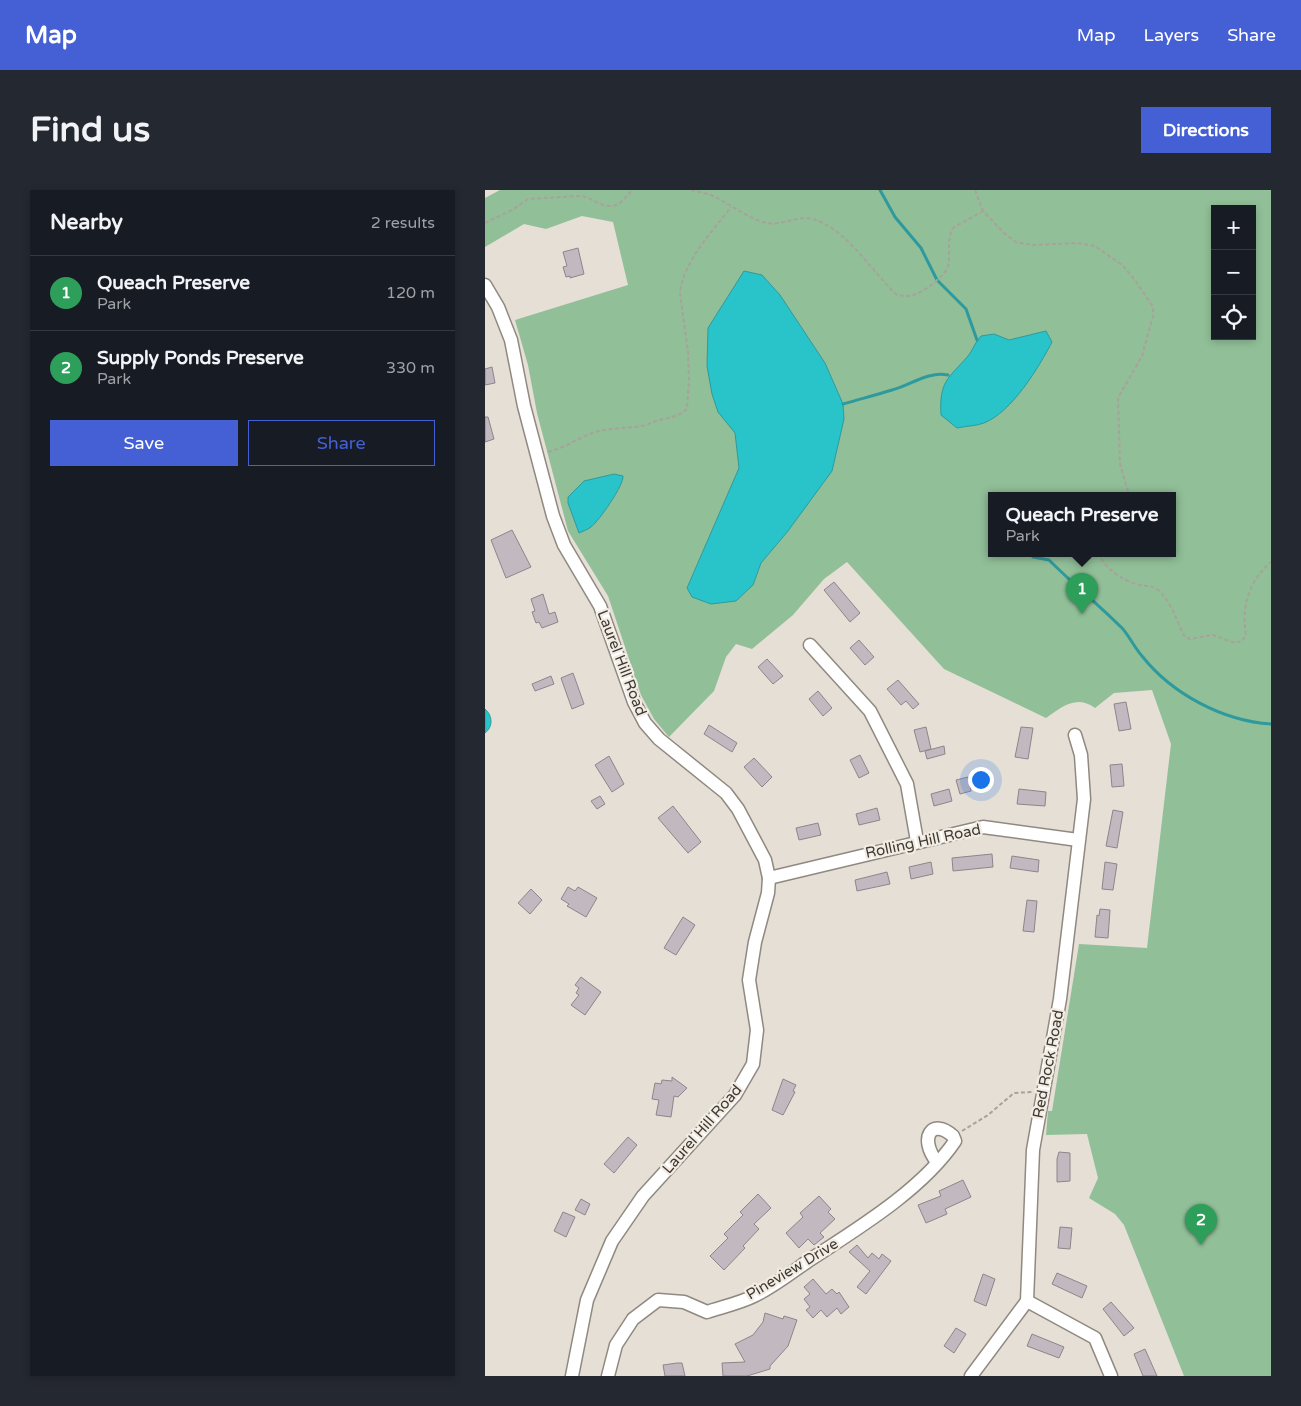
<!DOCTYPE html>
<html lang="en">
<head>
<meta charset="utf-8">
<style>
	:root { --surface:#171b24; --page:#242831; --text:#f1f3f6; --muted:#9ea1a6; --line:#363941; --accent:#4560d4 }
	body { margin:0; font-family:"Varela Round",sans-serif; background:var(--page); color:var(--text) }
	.controls { position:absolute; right:15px; top:15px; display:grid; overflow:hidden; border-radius:0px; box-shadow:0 2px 8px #0003 }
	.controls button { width:45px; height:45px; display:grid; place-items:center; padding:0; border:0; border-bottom:1px solid var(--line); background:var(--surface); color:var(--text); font:25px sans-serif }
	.you { position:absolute; left:495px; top:589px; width:18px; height:18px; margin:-12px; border:4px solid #fff; border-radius:50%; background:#1a73e8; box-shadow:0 0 0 8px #1a73e833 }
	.badge { display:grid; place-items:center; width:32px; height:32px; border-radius:50%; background:var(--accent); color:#fff; font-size:16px; font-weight:700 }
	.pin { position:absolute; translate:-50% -41px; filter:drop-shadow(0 1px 2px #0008) }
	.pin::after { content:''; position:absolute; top:26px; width:18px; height:15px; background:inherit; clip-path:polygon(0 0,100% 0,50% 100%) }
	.popup { position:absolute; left:503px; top:302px; width:188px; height:65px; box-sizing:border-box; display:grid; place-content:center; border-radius:0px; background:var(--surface); filter:drop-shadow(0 1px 4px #0005); font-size:16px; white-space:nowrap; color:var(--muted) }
	.popup b { font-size:19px; color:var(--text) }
	.popup::after { content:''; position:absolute; left:50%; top:100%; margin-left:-10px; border:10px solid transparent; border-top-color:var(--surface) }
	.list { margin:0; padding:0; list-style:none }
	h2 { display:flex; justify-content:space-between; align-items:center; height:65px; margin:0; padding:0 20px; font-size:21px }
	h2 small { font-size:16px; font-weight:400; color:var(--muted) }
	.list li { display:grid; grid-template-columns:32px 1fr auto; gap:15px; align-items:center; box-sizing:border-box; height:75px; padding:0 20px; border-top:1px solid var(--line) }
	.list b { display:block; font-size:19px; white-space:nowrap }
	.list p { margin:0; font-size:16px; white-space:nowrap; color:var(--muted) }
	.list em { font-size:16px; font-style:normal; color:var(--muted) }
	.actions { display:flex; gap:10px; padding:15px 20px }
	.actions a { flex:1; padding:11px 0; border:1px solid var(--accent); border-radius:0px; text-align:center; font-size:18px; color:var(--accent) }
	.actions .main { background:var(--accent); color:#fff }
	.icon { flex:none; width:28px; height:28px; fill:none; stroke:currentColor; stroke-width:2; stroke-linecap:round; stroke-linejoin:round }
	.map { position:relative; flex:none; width:786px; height:1186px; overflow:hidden; border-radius:0px }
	header { display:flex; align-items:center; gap:30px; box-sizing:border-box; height:70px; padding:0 25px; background:var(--accent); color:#fff }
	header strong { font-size:24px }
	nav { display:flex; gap:28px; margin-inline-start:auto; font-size:18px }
	.intro { display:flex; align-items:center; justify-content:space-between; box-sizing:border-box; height:120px; padding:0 30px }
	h1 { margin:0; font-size:35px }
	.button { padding:12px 22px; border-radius:0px; background:var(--accent); color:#fff; font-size:18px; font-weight:700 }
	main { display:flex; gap:30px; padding:0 30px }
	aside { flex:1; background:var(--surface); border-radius:0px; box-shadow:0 2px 8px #0003 }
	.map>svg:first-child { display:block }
</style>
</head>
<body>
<header>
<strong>Map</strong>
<nav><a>Map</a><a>Layers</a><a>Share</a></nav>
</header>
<div class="intro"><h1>Find us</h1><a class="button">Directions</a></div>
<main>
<aside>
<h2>Nearby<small>2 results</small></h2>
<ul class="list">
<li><span class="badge" style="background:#2e9e5b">1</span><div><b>Queach Preserve</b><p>Park</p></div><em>120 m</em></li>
<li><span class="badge" style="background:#2e9e5b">2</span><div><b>Supply Ponds Preserve</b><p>Park</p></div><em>330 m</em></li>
</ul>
<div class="actions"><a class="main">Save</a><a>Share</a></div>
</aside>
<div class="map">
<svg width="786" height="1186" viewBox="0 0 786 1186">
	<rect width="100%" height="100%" fill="#e6dfd6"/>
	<path fill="#91bf98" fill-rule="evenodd" d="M15 0H786V1186H699L639 1035 630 1024 604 1008 613 988 602 944 561 945 563 921H567L594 754 662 758 686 554 667 500 629 503 610 518C592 504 576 517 561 528L459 479 362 372 339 389 308 425 267 459 251 454 241 467 229 501 184 547 169 529 156 505 123 406 83 341 52 223 43 175 30 130 143 95 128 32 97 26 61 39 39 34 0 57V8ZM730 19H767V146H730ZM507 305H687V363H507Z"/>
	<g fill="#29c3ca" stroke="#2f9a9e">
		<path d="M259 81 277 85 295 105 340 173 358 214 359 229 347 281 303 341 276 373 268 395 251 411 226 414 207 407 202 398 254 278 250 243 233 222 227 204 222 176 223 138Z"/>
		<path d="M561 141 567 152C554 177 527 222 499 233 491 236 481 236 472 238L456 225C454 191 463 189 483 166 488 160 490 152 496 146L509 144 524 150Z"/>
		<path d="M129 284 138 286C139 295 114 331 106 337 102 340 98 341 94 343L83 313V307L99 291Z"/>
		<path d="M0 519C8 526 8 537 0 543Z"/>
	</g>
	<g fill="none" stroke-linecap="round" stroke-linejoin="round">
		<g stroke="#2f9a9e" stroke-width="3">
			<path d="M395 0 410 27 436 58 452 90 481 119 492 150"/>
			<path d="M358 214C375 209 391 205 407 200 426 195 443 181 463 185"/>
			<path d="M548 367 564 370C587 393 613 414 637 438 645 447 649 457 657 466 687 504 738 531 786 534"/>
		</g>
	</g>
	<g fill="#c2b8bf" stroke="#8e858c">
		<path d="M93 58 99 84 85 88V86L81 87 78 77 82 76 78 62Z"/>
		<path d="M7 177 10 193 0 195V179Z"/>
		<path d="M0 227H3L9 249 0 252Z"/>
		<path d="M27 340 46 377 21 388 6 350Z"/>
		<path d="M349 392 375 423 365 432 339 400Z"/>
		<path d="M58 404 64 424 70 422 73 432 57 438 54 432 51 433 47 422 50 421 46 409Z"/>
		<path d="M374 450 389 467 380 475 365 458Z"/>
		<path d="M282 469 298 486 288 494 273 477Z"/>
		<path d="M88 483 99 514 87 519 76 488Z"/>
		<path d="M66 486 69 494 50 501 47 494Z"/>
		<path d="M413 490 434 514 428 519 421 511 416 515 402 499Z"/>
		<path d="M333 501 347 518 338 526 324 509Z"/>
		<path d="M641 512 646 539 634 541 629 514Z"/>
		<path d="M224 535 252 553 247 562 219 544Z"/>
		<path d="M441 537 446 559 435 562 429 540Z"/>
		<path d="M536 537 548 538 543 569 530 567Z"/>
		<path d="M459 556 460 564 442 569 440 561Z"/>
		<path d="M375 565 384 583 374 588 365 570Z"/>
		<path d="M124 566 139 594 127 602 110 575Z"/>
		<path d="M269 568 287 587 277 597 259 577Z"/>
		<path d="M637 574 639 596 627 597 625 575Z"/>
		<path d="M483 587 486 601 475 604 471 590Z"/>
		<path d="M464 599 467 611 449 616 446 604Z"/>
		<path d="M534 599 561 602 560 616 532 614Z"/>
		<path d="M115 606 120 614 112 619 106 611Z"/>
		<path d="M188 616 216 652 203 663 173 628Z"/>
		<path d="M392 618 395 630 374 635 371 624Z"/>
		<path d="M628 620 638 622 632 658 621 656Z"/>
		<path d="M333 633 336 645 314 650 311 638Z"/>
		<path d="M507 664 508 677 468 681 467 668Z"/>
		<path d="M527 666 554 670 553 682 525 678Z"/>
		<path d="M446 672 448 684 426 689 424 677Z"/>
		<path d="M620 672 632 674 628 700 617 699Z"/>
		<path d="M402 682 405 694 372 701 370 690Z"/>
		<path d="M83 697 90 701 93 697 112 708 101 727 82 716 84 714 76 709Z"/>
		<path d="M46 699 57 710 45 724 33 713Z"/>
		<path d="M542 710 552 711 549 742 538 741Z"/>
		<path d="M615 719 625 720 623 748 610 747 612 725 614 726Z"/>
		<path d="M198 727 210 735 191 765 179 758Z"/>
		<path d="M96 787 116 802 100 825 86 815 94 805 91 803 94 798 90 795Z"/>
		<path d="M187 887 202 898 193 907 189 906 186 927 171 925 174 910 167 909 170 893 176 894 177 890 187 891Z"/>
		<path d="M298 889 311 895 308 901 310 902 298 925 287 920Z"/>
		<path d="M143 947 152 955 129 983 119 974Z"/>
		<path d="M574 962 585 963V991L572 992V969Z"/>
		<path d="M478 990 486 1007 460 1019 462 1024 441 1033 433 1015 456 1006 454 1001Z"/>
		<path d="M273 1004 286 1018 269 1034 274 1039 258 1056 260 1058 239 1080 225 1066 243 1048 239 1044 258 1025 255 1022Z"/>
		<path d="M334 1006 346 1019 343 1022 350 1029 335 1043 339 1047 329 1055 323 1049 314 1058 301 1043 318 1027 315 1023Z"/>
		<path d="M96 1009 105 1014 100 1025 90 1020Z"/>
		<path d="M78 1022 90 1027 81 1047 69 1041Z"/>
		<path d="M575 1037 587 1038 585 1059 573 1058Z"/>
		<path d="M372 1055 383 1068 387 1063 394 1069 397 1064 406 1071 381 1104 372 1097 385 1081 364 1062Z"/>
		<path d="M572 1083 602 1096 597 1108 567 1094Z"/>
		<path d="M498 1084 510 1089 501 1116 489 1111Z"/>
		<path d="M328 1089 341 1104 347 1099 352 1104 354 1102 364 1117 356 1124 352 1118 342 1127 336 1120 328 1128 321 1120 325 1117 319 1109 325 1104 319 1097Z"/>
		<path d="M626 1112 649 1138 639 1146 618 1119Z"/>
		<path d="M280 1123 298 1129 299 1126 312 1130 303 1156 285 1176V1179L262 1186H238L237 1173 260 1172 250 1154 268 1145 278 1132Z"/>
		<path d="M471 1138 481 1144 469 1163 459 1156Z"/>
		<path d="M547 1144 579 1157 574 1168 542 1156Z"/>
		<path d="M660 1159 672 1186H658L649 1164Z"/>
		<path d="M192 1173H197L200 1186H180L178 1175Z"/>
	</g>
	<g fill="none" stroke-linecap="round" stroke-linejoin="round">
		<defs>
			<g id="street">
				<path d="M0 95 13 117 26 150 39 216 68 326 79 355 115 416 149 512 160 533 174 549 241 603 253 619 280 670 284 688 283 703 270 752 264 790 272 840 268 874 250 905 158 1006 127 1051 102 1110 87 1186"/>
				<path d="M325 455 385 521 422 594 432 651"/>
				<path d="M284 688 498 637 593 650"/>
				<path d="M542 1111 610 1148 626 1186"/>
				<path d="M123 1186 131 1155 148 1129 173 1110 199 1112 222 1122C237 1117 255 1113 269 1106 288 1097 306 1083 323 1071 372 1039 437 1000 470 951L468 946C447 927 433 948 452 972"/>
				<path d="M486 1186 542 1111 548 960 575 809 599 609 596 565 590 545"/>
			</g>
		</defs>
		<use href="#street" stroke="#8f8980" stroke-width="15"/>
		<g stroke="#a8a29b" stroke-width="2" stroke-dasharray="4 2.5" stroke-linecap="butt">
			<path d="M206 0C213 2 221 3 228 6 244 13 258 25 275 31 295 39 308 25 327 29 359 36 389 84 412 105 419 106 425 107 431 104 440 101 461 85 463 76 466 63 461 51 468 38L498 21"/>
			<path d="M490 0 498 21 520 44 531 52 547 55 592 53 610 56 637 75 650 90 668 117V126L657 166 633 208 635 274 644 305"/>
			<path d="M0 33 27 20 43 9 95 6C108 7 119 21 133 14 139 11 142 4 148 0"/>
			<path d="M63 262C79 258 92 249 107 243 125 237 144 239 162 235 175 227 190 230 202 219L204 190 203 162 195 103C199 70 227 42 246 17"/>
			<path d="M613 363C620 378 635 389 651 394 660 397 665 394 673 400 687 412 692 433 700 447L705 449 728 445 750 453 757 451 761 445C756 417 764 391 786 372"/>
			<path d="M477 941 503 925 529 903 547 902"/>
		</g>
		<use href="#street" stroke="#fff" stroke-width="12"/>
	</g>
	<g text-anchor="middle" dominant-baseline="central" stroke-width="4.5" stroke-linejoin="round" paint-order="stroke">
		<g font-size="15" fill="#3d3a36" stroke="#f3ece3">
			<text transform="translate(137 473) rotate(69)">Laurel Hill Road</text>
			<text transform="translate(438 651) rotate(-12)">Rolling Hill Road</text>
			<text transform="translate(563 874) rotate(-79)">Red Rock Road</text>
			<text transform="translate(217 939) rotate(-49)">Laurel Hill Road</text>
			<text transform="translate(307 1079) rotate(-31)">Pineview Drive</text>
		</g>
	</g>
</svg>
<div class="controls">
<button>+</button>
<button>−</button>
<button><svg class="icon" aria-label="locate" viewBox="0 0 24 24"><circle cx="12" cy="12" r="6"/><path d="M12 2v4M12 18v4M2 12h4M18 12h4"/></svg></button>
</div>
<div class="you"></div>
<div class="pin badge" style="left:597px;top:424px;background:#2e9e5b">1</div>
<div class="popup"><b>Queach Preserve</b>Park</div>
<div class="pin badge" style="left:716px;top:1055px;background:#2e9e5b">2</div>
</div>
</main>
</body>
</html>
